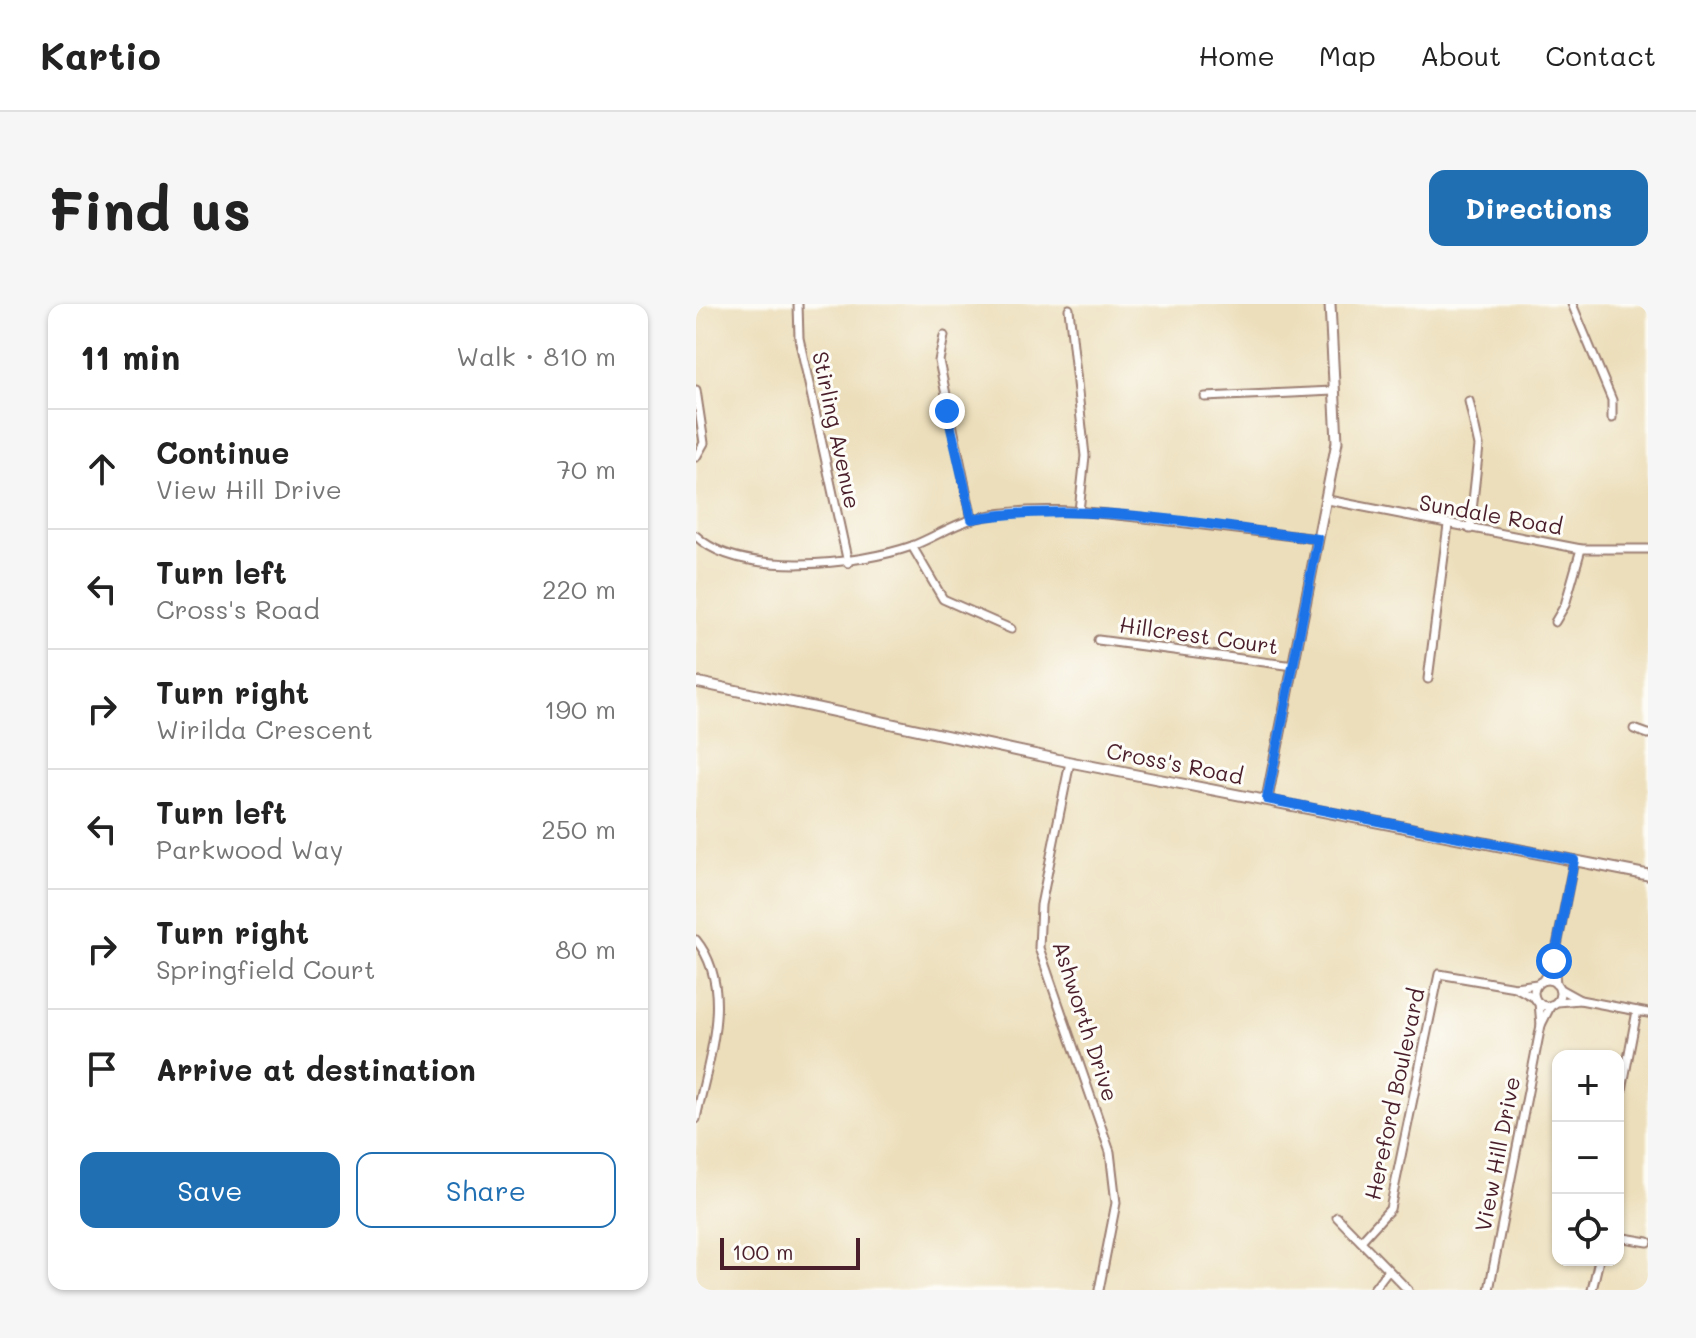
<!DOCTYPE html>
<html lang="en">
<head>
<meta charset="utf-8">
<style>
	:root { --surface:#fff; --page:#f6f6f6; --text:#222; --muted:#767676; --line:#e0e0e0; --accent:#1f6fb2 }
	body { margin:0; font-family:Mali,sans-serif; background:var(--page); color:var(--text) }
	.controls { position:absolute; right:24px; bottom:24px; display:grid; overflow:hidden; border-radius:16px; box-shadow:0 2px 6px #0004 }
	.controls button { width:72px; height:72px; display:grid; place-items:center; padding:0; border:0; border-bottom:2px solid var(--line); background:var(--surface); color:var(--text); font:40px sans-serif }
	.scale { position:absolute; left:24px; bottom:20px; width:140px; box-sizing:border-box; padding-left:8px; border:4px solid #4a1f2b; border-top:0; font-size:22px; line-height:28px; white-space:nowrap; color:#4a1f2b; -webkit-text-stroke:6px #fdfcf7; paint-order:stroke }
	.stop { position:absolute; width:24px; height:24px; margin:-18px; border:6px solid #1a73e8; border-radius:50%; background:#fff }
	.stop.end { background:#1a73e8; border-color:#fff; box-shadow:0 2px 8px #0008 }
	.list { margin:0; padding:0; list-style:none }
	h2 { display:flex; justify-content:space-between; align-items:center; height:104px; margin:0; padding:0 32px; font-size:34px }
	h2 small { font-size:26px; font-weight:400; color:var(--muted) }
	.list li { display:grid; grid-template-columns:52px 1fr auto; gap:24px; align-items:center; box-sizing:border-box; height:120px; padding:0 32px; border-top:2px solid var(--line) }
	.list b { display:block; font-size:30px; white-space:nowrap }
	.list p { margin:0; font-size:26px; white-space:nowrap; color:var(--muted) }
	.list em { font-size:26px; font-style:normal; color:var(--muted) }
	.actions { display:flex; gap:16px; padding:24px 32px }
	.actions a { flex:1; padding:18px 0; border:2px solid var(--accent); border-radius:16px; text-align:center; font-size:28px; color:var(--accent) }
	.actions .main { background:var(--accent); color:#fff }
	.icon { flex:none; width:44px; height:44px; fill:none; stroke:currentColor; stroke-width:2; stroke-linecap:round; stroke-linejoin:round }
	.map { position:relative; flex:none; width:952px; height:986px; overflow:hidden; border-radius:16px }
	header { display:flex; align-items:center; gap:48px; box-sizing:border-box; height:112px; padding:0 40px; background:var(--surface); border-bottom:2px solid var(--line) }
	header strong { font-size:38px }
	nav { display:flex; gap:44px; margin-inline-start:auto; font-size:28px }
	.intro { display:flex; align-items:center; justify-content:space-between; box-sizing:border-box; height:192px; padding:0 48px }
	h1 { margin:0; font-size:56px }
	.button { padding:20px 36px; border-radius:16px; background:var(--accent); color:#fff; font-size:28px; font-weight:700 }
	main { display:flex; gap:48px; padding:0 48px }
	aside { flex:1; background:var(--surface); border-radius:16px; box-shadow:0 2px 6px #0004 }
	.map>svg:first-child { display:block }
</style>
</head>
<body>
<header>
<strong>Kartio</strong>
<nav><a>Home</a><a>Map</a><a>About</a><a>Contact</a></nav>
</header>
<div class="intro"><h1>Find us</h1><a class="button">Directions</a></div>
<main>
<aside>
<h2>11 min<small>Walk · 810 m</small></h2>
<ul class="list">
<li><svg class="icon" aria-label="ahead" viewBox="0 0 24 24"><path d="M12 20V5M6 11l6-6 6 6"/></svg><div><b>Continue</b><p>View Hill Drive</p></div><em>70 m</em></li>
<li><svg class="icon" aria-label="left" viewBox="0 0 24 24"><path d="M17 20v-9H6M10 6l-5 5 5 5"/></svg><div><b>Turn left</b><p>Cross's Road</p></div><em>220 m</em></li>
<li><svg class="icon" aria-label="right" viewBox="0 0 24 24"><path d="M7 20v-9h11M14 6l5 5-5 5"/></svg><div><b>Turn right</b><p>Wirilda Crescent</p></div><em>190 m</em></li>
<li><svg class="icon" aria-label="left" viewBox="0 0 24 24"><path d="M17 20v-9H6M10 6l-5 5 5 5"/></svg><div><b>Turn left</b><p>Parkwood Way</p></div><em>250 m</em></li>
<li><svg class="icon" aria-label="right" viewBox="0 0 24 24"><path d="M7 20v-9h11M14 6l5 5-5 5"/></svg><div><b>Turn right</b><p>Springfield Court</p></div><em>80 m</em></li>
<li><svg class="icon" aria-label="arrive" viewBox="0 0 24 24"><path d="M6 21V4h12l-3 4 3 4H6"/></svg><div><b>Arrive at destination</b></div></li>
</ul>
<div class="actions"><a class="main">Save</a><a>Share</a></div>
</aside>
<div class="map">
<svg width="952" height="986" viewBox="0 0 952 986">
	<rect width="100%" height="100%" fill="#fdfcf7"/>
	<filter id="ink" filterUnits="userSpaceOnUse"><feTurbulence type="fractalNoise" baseFrequency=".0125" numOctaves="2"/><feDisplacementMap in="SourceGraphic" scale="16" xChannelSelector="R" yChannelSelector="G"/><feConvolveMatrix kernelMatrix="1 2 1 2 8 2 1 2 1" color-interpolation-filters="sRGB"/></filter>
	<filter id="wash" filterUnits="userSpaceOnUse"><feTurbulence type="fractalNoise" baseFrequency=".006" numOctaves="4" result="noise"/><feDisplacementMap in="SourceGraphic" scale="32" xChannelSelector="R" yChannelSelector="G"/><feGaussianBlur stdDeviation="1.8" result="paint"/><feColorMatrix in="noise" values="0 0 0 0 0 0 0 0 0 0 0 0 0 0 0 0 0 1.4 0 .05"/><feComposite in="paint" operator="in"/></filter>
	<g filter="url(#wash)">
		<rect width="100%" height="100%" fill="#ecdeba"/>
	</g>
	<g filter="url(#ink)">
		<g fill="none" stroke-linecap="round" stroke-linejoin="round">
			<defs>
				<g id="minor">
					<path d="M102 0 103 34 152 259"/>
					<path d="M876 0 916 96V114"/>
					<path d="M373 5 389 152 383 207"/>
					<path d="M248 32 243 57 276 215"/>
					<path d="M0 86 8 139 0 153"/>
					<path d="M509 93 637 87"/>
					<path d="M773 97 783 142 774 225"/>
					<path d="M632 196 885 245H952"/>
					<path d="M0 232C44 274 162 261 216 242 237 234 256 221 277 215 339 199 403 209 465 216 517 222 569 229 622 235"/>
					<path d="M216 242 247 295 315 325"/>
					<path d="M859 318 869 301 885 245"/>
					<path d="M402 336 598 362"/>
					<path d="M732 375 752 221"/>
					<path d="M938 425 952 430"/>
					<path d="M374 458 345 601 343 644 414 848 420 899 403 986"/>
					<path d="M0 636C40 685 11 759 0 815"/>
					<path d="M858 657 860 680"/>
					<circle cx="851" cy="689" r="13"/>
					<path d="M847 676 858 657 878 556"/>
					<path d="M819 683 841 680"/>
					<path d="M864 685 884 696 952 709"/>
					<path d="M861 698 884 696"/>
					<path d="M843 699 845 721"/>
					<path d="M922 807 941 707"/>
					<path d="M641 913 712 986"/>
					<path d="M922 933 952 938"/>
					<path d="M665 937 694 905 743 670 819 683 839 694"/>
					<path d="M677 986 692 966"/>
					<path d="M793 986 845 721 855 701"/>
					<path d="M896 986 903 956"/>
				</g>
				<g id="tertiary">
					<path d="M0 378 374 458 952 571"/>
					<path d="M571 495 641 138 634 0"/>
				</g>
			</defs>
			<use href="#minor" stroke="#9b7e72" stroke-width="11"/>
			<use href="#tertiary" stroke="#9b7e72" stroke-width="13"/>
			<use href="#minor" stroke="#fff" stroke-width="7"/>
			<use href="#tertiary" stroke="#fff" stroke-width="9"/>
		</g>
	</g>
	<g fill="none" stroke-linecap="round" stroke-linejoin="round" filter="url(#ink)">
		<path stroke="#1a73e8" stroke-width="10" d="M251 107 276 215C390 196 507 221 622 235L571 495 878 556 858 657"/>
	</g>
	<g text-anchor="middle" dominant-baseline="central" stroke-width="6" stroke-linejoin="round" paint-order="stroke">
		<g font-size="22" fill="#4a1f2b" stroke="#fdfcf7">
			<text transform="translate(141 126) rotate(78)">Stirling Avenue</text>
			<text transform="translate(795 210) rotate(10)">Sundale Road</text>
			<text transform="translate(503 331) rotate(8)">Hillcrest Court</text>
			<text transform="translate(479 459) rotate(11)">Cross's Road</text>
			<text transform="translate(390 717) rotate(72)">Ashworth Drive</text>
			<text transform="translate(698 790) rotate(-78)">Hereford Boulevard</text>
			<text transform="translate(801 850) rotate(-79)">View Hill Drive</text>
		</g>
	</g>
</svg>
<div class="controls">
<button>+</button>
<button>−</button>
<button><svg class="icon" aria-label="locate" viewBox="0 0 24 24"><circle cx="12" cy="12" r="6"/><path d="M12 2v4M12 18v4M2 12h4M18 12h4"/></svg></button>
</div>
<div class="scale">100 m</div>
<div class="stop" style="left:858px;top:657px"></div>
<div class="stop end" style="left:251px;top:107px"></div>
</div>
</main>
</body>
</html>
